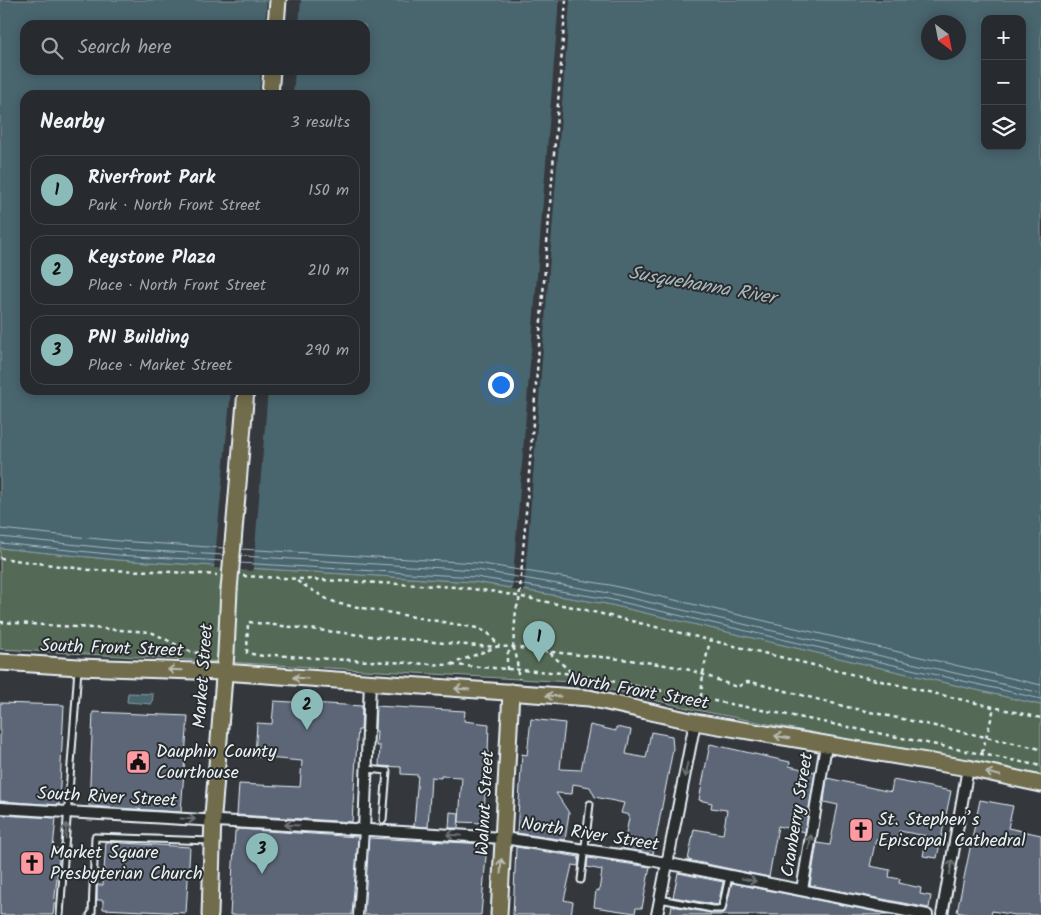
<!DOCTYPE html>
<html lang="en">
<head>
<meta charset="utf-8">
<style>
	:root { --surface:#272a2e; --page:#33363a; --text:#f1f3f6; --muted:#a4a7aa; --line:#43464a; --accent:#8bbbb9 }
	body { margin:0; font-family:Kalam,sans-serif; background:var(--page); color:var(--text) }
	.controls { position:absolute; right:15px; top:15px; display:grid; overflow:hidden; border-radius:10px; box-shadow:0 2px 12px #0003 }
	.controls button { width:45px; height:45px; display:grid; place-items:center; padding:0; border:0; border-bottom:1px solid var(--line); background:var(--surface); color:var(--text); font:25px sans-serif }
	.compass { position:absolute; left:921px; top:15px; width:45px; height:45px; border-radius:50%; background:var(--surface); box-shadow:0 2px 12px #0003; rotate:148deg }
	.you { position:absolute; left:500px; top:384px; width:18px; height:18px; margin:-12px; border:4px solid #fff; border-radius:50%; background:#1a73e8; box-shadow:0 0 0 8px #1a73e833 }
	.badge { display:grid; place-items:center; width:32px; height:32px; border-radius:50%; background:var(--accent); color:#111; font-size:16px; font-weight:700 }
	.pin { position:absolute; translate:-50% -41px; filter:drop-shadow(0 1px 2px #0008) }
	.pin::after { content:''; position:absolute; top:26px; width:18px; height:15px; background:inherit; clip-path:polygon(0 0,100% 0,50% 100%) }
	.list { margin:0; padding:0; list-style:none }
	h2 { display:flex; justify-content:space-between; align-items:center; height:65px; margin:0; padding:0 20px; font-size:21px }
	h2 small { font-size:16px; font-weight:400; color:var(--muted) }
	.list li { display:grid; grid-template-columns:32px 1fr auto; gap:15px; align-items:center; box-sizing:border-box; height:70px; margin:0 10px 10px; padding:0 10px; border:1px solid var(--line); border-radius:15px }
	.list b { display:block; font-size:19px; white-space:nowrap }
	.list p { margin:0; font-size:16px; white-space:nowrap; color:var(--muted) }
	.list em { font-size:16px; font-style:normal; color:var(--muted) }
	.icon { flex:none; width:28px; height:28px; fill:none; stroke:currentColor; stroke-width:2; stroke-linecap:round; stroke-linejoin:round }
	.map { position:relative; flex:none; width:1041px; height:915px; overflow:hidden }
	.search { position:absolute; background:var(--surface); box-shadow:0 2px 12px #0003; left:20px; top:20px; width:350px; height:55px; display:flex; align-items:center; gap:12px; box-sizing:border-box; padding:0 18px; border-radius:15px; color:var(--muted); font-size:19px }
	.panel { position:absolute; background:var(--surface); box-shadow:0 2px 12px #0003; left:20px; top:90px; width:350px; height:305px; border-radius:15px }
	.map>svg:first-child { display:block }
</style>
</head>
<body>
<div class="map">
<svg width="1041" height="915" viewBox="0 0 1041 915">
	<rect width="100%" height="100%" fill="#34383d"/>
	<filter id="ink" filterUnits="userSpaceOnUse"><feTurbulence type="fractalNoise" baseFrequency=".02" numOctaves="2"/><feDisplacementMap in="SourceGraphic" scale="10" xChannelSelector="R" yChannelSelector="G"/><feConvolveMatrix kernelMatrix="1 2 1 2 8 2 1 2 1" color-interpolation-filters="sRGB"/></filter>
	<g filter="url(#ink)">
		<path fill="#546b57" stroke="#9eaea8" d="M0 548 118 560 475 582 607 604 1041 705V777L696 710 590 685 570 682 0 649Z"/>
		<g fill="#4a656e" stroke="#899da5" fill-rule="evenodd">
			<path d="M0 0H1041V705L607 604 475 582 118 560 0 548ZM985 19H1022V146H985ZM928 22H958V52H928ZM25 25H365V70H25ZM25 95H365V390H25Z"/>
			<path d="M128 693 153 694 152 704 127 702Z"/>
		</g>
		<g fill="#34383d">
			<path d="M267 0H301L299 25H265Z"/>
			<path d="M559 0H570L524 592 512 590Z"/>
			<path d="M261 70H295L293 95H259Z"/>
			<path d="M231 390H268L253 571 214 568Z"/>
		</g>
		<g fill="none" stroke-linecap="round" stroke-linejoin="round">
			<g stroke="#a9b9c1" stroke-width="1">
				<path d="M0 529 119 541 224 548"/>
				<path d="M0 537 118 549 223 555"/>
				<path d="M0 543 118 555 223 561"/>
				<path d="M241 549 477 563 610 585 1041 685"/>
				<path d="M241 556 477 570 609 593 1041 693"/>
				<path d="M240 563 476 577 608 599 1041 699"/>
			</g>
		</g>
		<g fill="#5c6677" stroke="#e8f1f8">
			<path d="M274 701 362 706 361 730H358L357 741 352 822 237 815 239 784 300 787 302 761 255 757 257 723 272 724Z"/>
			<path d="M0 703 64 705 59 805 0 801Z"/>
			<path d="M376 706 465 711 464 721 489 724 487 785H486L483 823 459 822 462 777 441 776V778L431 777 428 827 414 826 418 775 401 774V767L379 766 380 746H376L377 731H375Z"/>
			<path d="M93 712 188 716 181 812 89 806Z"/>
			<path d="M531 719 565 723 560 769 581 770 590 725 616 731V727L631 730 626 754 646 758 651 732 672 736 673 749 653 854 623 849 629 818V815L621 813 624 803 595 797 590 787 573 784 572 794 556 793 569 813 565 840 517 833 522 754 527 755Z"/>
			<path d="M710 744 790 762 789 766 815 772 805 832 778 826 769 877 688 860 694 829 723 834 727 810 711 808 712 803 699 800Z"/>
			<path d="M827 778 891 792 893 780 951 791 937 858 923 856 927 836 899 831 897 842 876 839 870 866 890 870 889 877 900 879 899 883 921 888 920 894 931 896 929 908 810 885 817 843 830 845 838 805 824 802Z"/>
			<path d="M980 800 1013 806 1008 828 1041 835V915H1015L992 911 991 915H972L957 912Z"/>
			<path d="M450 812 459 813 458 828H449Z"/>
			<path d="M0 815 56 818 53 848 60 849 53 915H0Z"/>
			<path d="M237 829 358 837 352 915H230L235 831H237Z"/>
			<path d="M369 838 487 844 481 915H364Z"/>
			<path d="M106 842 190 847 186 913 103 909V900H97V885H103Z"/>
			<path d="M516 847 579 857 578 866 572 865 564 900 573 902 571 915H513Z"/>
			<path d="M588 858 650 867 642 908H636L635 913 594 907 596 890 599 891 602 870 587 867Z"/>
			<path d="M678 873 723 882 718 905 673 897Z"/>
			<path d="M732 883 892 915H670L672 906 711 913H724Z"/>
		</g>
		<g fill="none" stroke-linecap="round" stroke-linejoin="round">
			<defs>
				<g id="service">
					<path d="M367 769 387 771 383 820"/>
					<path d="M581 880 590 804"/>
					<path d="M660 899 712 909H722L729 876"/>
					<path d="M60 915 78 669"/>
					<path d="M90 915 92 913 95 837 211 841"/>
				</g>
				<path id="pedestrian" d="M358 915 364 830"/>
				<g id="minor">
					<path d="M0 808 503 838 640 858 927 915"/>
					<path d="M364 830 370 683"/>
					<path d="M802 890 826 745"/>
					<path d="M657 915 695 722"/>
					<path d="M942 915 968 768"/>
				</g>
				<g id="primary">
					<path d="M276 25 278 0"/>
					<path d="M270 95 272 70"/>
					<path d="M0 662 79 667 223 672 589 698 695 722 968 768 1041 784"/>
					<path d="M210 915 213 815 226 652 229 590"/>
					<path d="M499 915 511 692"/>
				</g>
			</defs>
			<use href="#service" stroke="#e8f1f8" stroke-width="9"/>
			<use href="#pedestrian" stroke="#e8f1f8" stroke-width="11"/>
			<use href="#minor" stroke="#e8f1f8" stroke-width="14"/>
			<use href="#primary" stroke="#e8f1f8" stroke-width="19"/>
			<g stroke="#e8f1f8" stroke-width="2.5" stroke-dasharray="4 4" stroke-linecap="butt">
				<path d="M0 558 90 570 157 571 217 575"/>
				<path d="M243 576 457 587 496 592 573 607 842 672 1041 718"/>
				<path d="M297 581 327 599 340 604 477 628 488 633 499 646"/>
				<path d="M0 622 151 632 193 653 206 652"/>
				<path d="M499 646 449 665 330 659 274 655 263 656 247 653 248 622 379 637 478 646 513 647C566 655 619 657 671 666 694 669 715 680 737 687L747 682 755 683 847 707 1041 749"/>
				<path d="M513 647C519 659 516 666 519 679"/>
				<path d="M550 653 572 673"/>
				<path d="M452 665 564 673 595 678 803 718 1041 766"/>
				<path d="M507 670V654L513 647 516 609 519 602"/>
				<path d="M701 697 703 673 710 640"/>
				<path d="M982 753 994 708"/>
			</g>
			<use href="#service" stroke="#2a2d2e" stroke-width="5"/>
			<use href="#pedestrian" stroke="#2a2d2e" stroke-width="8"/>
			<use href="#minor" stroke="#2a2d2e" stroke-width="10"/>
			<use href="#primary" stroke="#716c4b" stroke-width="15"/>
			<defs>
				<path id="primary-bridge" d="M229 590 246 390"/>
			</defs>
			<use href="#primary-bridge" stroke="#e8f1f8" stroke-width="19" stroke-linecap="butt"/>
			<path stroke="#e8f1f8" stroke-width="2.5" stroke-dasharray="4 4" stroke-linecap="butt" d="M519 602 566 0"/>
			<use href="#primary-bridge" stroke="#716c4b" stroke-width="15"/>
		</g>
		<defs><path id="oneway-shaft" d="M-6 0H5M1.5-3L5.5 0L1.5 3" fill="none" stroke-width="1.6" stroke-linecap="round" stroke-linejoin="round" transform="scale(1.25)"/></defs>
		<g stroke="#b8bcb3">
			<use href="#oneway-shaft" transform="translate(175 670) rotate(-178)"/>
			<use href="#oneway-shaft" transform="translate(300 678) rotate(-176)"/>
			<use href="#oneway-shaft" transform="translate(462 689) rotate(-176)"/>
			<use href="#oneway-shaft" transform="translate(553 696) rotate(-176)"/>
			<use href="#oneway-shaft" transform="translate(782 737) rotate(-170)"/>
			<use href="#oneway-shaft" transform="translate(993 774) rotate(-167)"/>
			<use href="#oneway-shaft" transform="translate(501 866) rotate(-87)"/>
		</g>
		<g stroke="#6c7275">
			<use href="#oneway-shaft" transform="translate(686 770) rotate(101)"/>
			<use href="#oneway-shaft" transform="translate(188 819) rotate(3)"/>
			<use href="#oneway-shaft" transform="translate(292 825) rotate(-177)"/>
			<use href="#oneway-shaft" transform="translate(66 831) rotate(-86)"/>
			<use href="#oneway-shaft" transform="translate(454 835) rotate(-177)"/>
			<use href="#oneway-shaft" transform="translate(810 842) rotate(-81)"/>
			<use href="#oneway-shaft" transform="translate(951 867) rotate(-80)"/>
			<use href="#oneway-shaft" transform="translate(749 880) rotate(12)"/>
		</g>
	</g>
	<defs>
		<symbol id="civic-square" viewBox="-11 -11 22 22"><rect x="-9" y="-9" width="18" height="18" rx="4" fill="#ff9aa2" stroke="#2a2d2e"/><path d="M-.6-6.5H3V-4.5H.6V-3L4-1V1h2V6H-6V1h2V-1L-.6-3ZM-1.2 2.5V6h2.4V2.5Z" fill="#111"/></symbol>
		<symbol id="church-square" viewBox="-11 -11 22 22"><rect x="-9" y="-9" width="18" height="18" rx="4" fill="#ff9aa2" stroke="#2a2d2e"/><path d="M-1.2-6h2.4v3.5h3.3v2.4h-3.3V6h-2.4V-.1h-3.3v-2.4h3.3Z" fill="#111"/></symbol>
	</defs>
	<g fill-rule="evenodd">
		<use href="#civic-square" x="124" y="748" width="28" height="28"/>
		<use href="#church-square" x="847" y="816" width="28" height="28"/>
		<use href="#church-square" x="18" y="849" width="28" height="28"/>
	</g>
	<g text-anchor="middle" dominant-baseline="central" stroke-width="4" stroke-linejoin="round" paint-order="stroke">
		<g font-size="18" fill="#e8f1f8" stroke="#2a2d2e">
			<text transform="translate(112 649) rotate(2)">South Front Street</text>
			<text transform="translate(204 676) rotate(-86)">Market Street</text>
			<text transform="translate(638 692) rotate(10)">North Front Street</text>
			<text transform="translate(107 798) rotate(3)">South River Street</text>
			<text transform="translate(486 803) rotate(-87)">Walnut Street</text>
			<text transform="translate(798 815) rotate(-81)">Cranberry Street</text>
			<text transform="translate(590 835) rotate(9)">North River Street</text>
		</g>
		<g font-size="18" fill="#e8f1f8" stroke="#2a2d2e" text-anchor="start">
			<text x="156" y="752">Dauphin County<tspan x="156" dy="21">Courthouse</tspan></text>
			<text x="878" y="820">St. Stephen’s<tspan x="878" dy="21">Episcopal Cathedral</tspan></text>
			<text x="50" y="853">Market Square<tspan x="50" dy="21">Presbyterian Church</tspan></text>
		</g>
		<g font-size="19" font-style="italic" fill="#a9b9c1" stroke="#2a2d2e">
			<text transform="translate(702 286) rotate(10)">Susquehanna River</text>
		</g>
	</g>
</svg>
<div class="controls">
<button>+</button>
<button>−</button>
<button><svg class="icon" aria-label="layers" viewBox="0 0 24 24"><path d="M12 4l9 5-9 5-9-5zM3 14l9 5 9-5"/></svg></button>
</div>
<svg class="compass" viewBox="-18 -18 36 36"><path d="M0-13l5 13h-10z" fill="#e53935"/><path d="M0 13l5-13h-10z" fill="#a4a7aa"/></svg>
<div class="you"></div>
<div class="pin badge" style="left:539px;top:662px">1</div>
<div class="pin badge" style="left:307px;top:730px">2</div>
<div class="pin badge" style="left:262px;top:874px">3</div>
<div class="search"><svg class="icon" aria-label="search" viewBox="0 0 24 24"><circle cx="10" cy="10" r="6"/><path d="M15 15l6 6"/></svg>Search here</div>
<section class="panel">
<h2>Nearby<small>3 results</small></h2>
<ul class="list">
<li><span class="badge">1</span><div><b>Riverfront Park</b><p>Park · North Front Street</p></div><em>150 m</em></li>
<li><span class="badge">2</span><div><b>Keystone Plaza</b><p>Place · North Front Street</p></div><em>210 m</em></li>
<li><span class="badge">3</span><div><b>PNI Building</b><p>Place · Market Street</p></div><em>290 m</em></li>
</ul>
</section>
</div>
</body>
</html>
